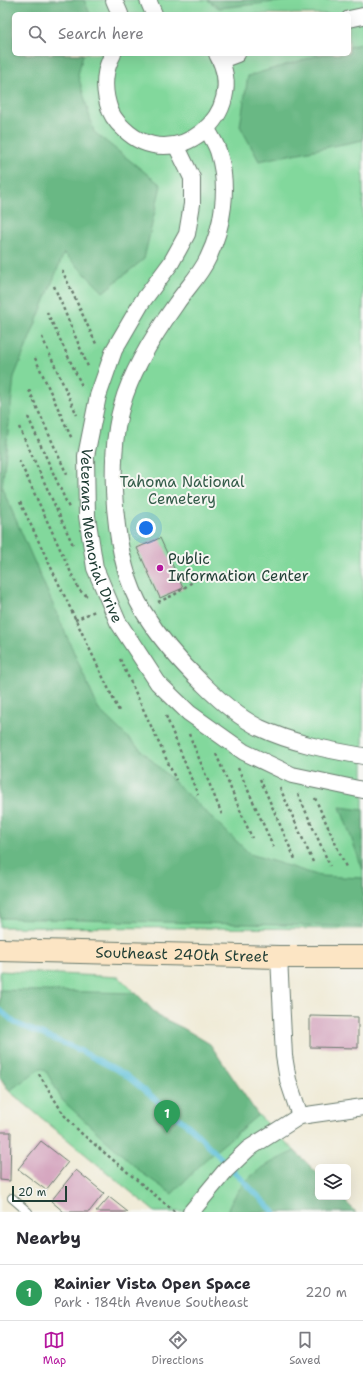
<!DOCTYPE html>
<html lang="en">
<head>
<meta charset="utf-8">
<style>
	:root { --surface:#fff; --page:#f7f7f7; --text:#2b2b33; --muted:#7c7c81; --line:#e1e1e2; --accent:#b5179e }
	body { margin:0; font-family:"Shantell Sans",sans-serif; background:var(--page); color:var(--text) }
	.controls { position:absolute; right:12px; bottom:12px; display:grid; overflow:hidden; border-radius:6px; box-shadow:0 4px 16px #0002 }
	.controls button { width:36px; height:36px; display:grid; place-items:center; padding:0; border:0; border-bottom:1px solid var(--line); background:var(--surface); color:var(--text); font:20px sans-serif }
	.scale { position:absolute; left:12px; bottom:10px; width:55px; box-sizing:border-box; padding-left:4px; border:2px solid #1f3d34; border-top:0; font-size:11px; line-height:14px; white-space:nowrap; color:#1f3d34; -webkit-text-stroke:3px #f6f6f2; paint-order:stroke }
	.you { position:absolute; left:146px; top:528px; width:14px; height:14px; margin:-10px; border:3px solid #fff; border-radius:50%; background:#1a73e8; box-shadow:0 0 0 6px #1a73e833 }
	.badge { display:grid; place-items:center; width:26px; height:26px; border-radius:50%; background:var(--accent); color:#fff; font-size:13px; font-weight:700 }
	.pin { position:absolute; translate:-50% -33px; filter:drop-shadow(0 1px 2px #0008) }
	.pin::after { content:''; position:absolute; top:21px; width:14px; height:12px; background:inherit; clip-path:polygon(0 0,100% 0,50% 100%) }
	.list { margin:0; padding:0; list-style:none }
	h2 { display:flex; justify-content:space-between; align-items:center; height:52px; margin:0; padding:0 16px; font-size:17px }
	h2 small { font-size:13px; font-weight:400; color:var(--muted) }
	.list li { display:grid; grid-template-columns:26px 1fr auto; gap:12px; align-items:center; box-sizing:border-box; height:56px; padding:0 16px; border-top:1px solid var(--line) }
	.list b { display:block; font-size:15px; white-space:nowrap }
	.list p { margin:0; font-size:13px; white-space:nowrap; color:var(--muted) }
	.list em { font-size:13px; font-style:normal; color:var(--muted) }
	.icon { flex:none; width:22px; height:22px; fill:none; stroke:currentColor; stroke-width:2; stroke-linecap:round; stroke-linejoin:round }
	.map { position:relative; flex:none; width:363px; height:1212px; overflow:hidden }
	.search { position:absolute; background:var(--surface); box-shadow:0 4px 16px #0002; left:12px; right:12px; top:12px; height:44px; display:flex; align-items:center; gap:10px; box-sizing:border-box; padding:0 14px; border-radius:6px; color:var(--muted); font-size:15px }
	.sheet { height:108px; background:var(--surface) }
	nav { display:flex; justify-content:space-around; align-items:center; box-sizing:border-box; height:56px; border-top:1px solid var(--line); background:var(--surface); font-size:11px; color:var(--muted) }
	nav a { display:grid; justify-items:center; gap:2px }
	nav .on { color:var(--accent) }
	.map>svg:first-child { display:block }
</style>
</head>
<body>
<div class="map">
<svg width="363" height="1212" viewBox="0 0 363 1212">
	<rect width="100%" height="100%" fill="#f6f6f2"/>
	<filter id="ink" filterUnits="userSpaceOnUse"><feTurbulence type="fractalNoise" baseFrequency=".025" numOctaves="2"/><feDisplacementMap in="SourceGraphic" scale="8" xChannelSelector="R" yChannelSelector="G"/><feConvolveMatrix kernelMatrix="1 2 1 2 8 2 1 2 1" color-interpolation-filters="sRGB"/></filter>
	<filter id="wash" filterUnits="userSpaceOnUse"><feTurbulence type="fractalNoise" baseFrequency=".012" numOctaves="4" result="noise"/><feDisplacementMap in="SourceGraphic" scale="16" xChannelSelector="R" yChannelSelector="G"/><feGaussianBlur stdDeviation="0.9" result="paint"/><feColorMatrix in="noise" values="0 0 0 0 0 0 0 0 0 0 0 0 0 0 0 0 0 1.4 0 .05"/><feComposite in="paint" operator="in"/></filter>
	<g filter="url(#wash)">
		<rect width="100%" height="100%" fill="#f0ebd7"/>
		<g fill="#82d89c" stroke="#508a68" fill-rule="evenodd">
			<path d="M0 0H363V929L0 927ZM14 14H349V54H14Z"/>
			<path d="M0 971 119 977 318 1174V1197L356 1212H155L9 1091 0 1077Z"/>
		</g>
		<g fill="#69b884" stroke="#447a5c">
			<path d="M0 0H84L90 14H14V54H83L78 75 94 132 161 185 144 259 103 292 64 253 14 377 2 488 99 710 250 854 320 876 363 878V927L0 918Z"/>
			<path d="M207 0H295L219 8Z"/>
			<path d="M363 43V140L259 161 240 126 248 76 323 54H349V47Z"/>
			<path d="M340 807 363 810V870Z"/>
			<path d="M0 990 136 993 158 1016 183 1028 210 1044 258 1115 205 1160 172 1194 142 1173 62 1100 46 1071 41 1068 9 1091 0 1077Z"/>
			<path d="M295 1151 318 1174V1197H341L356 1212H227C241 1177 262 1166 295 1151Z"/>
		</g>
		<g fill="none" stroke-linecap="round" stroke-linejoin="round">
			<path stroke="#5bc0d9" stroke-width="5.5" d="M0 1010 15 1023 75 1048 123 1073 191 1128 274 1212"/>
		</g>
		<g id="blocks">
			<g fill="#d5a6bf">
				<path d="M160 538 183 588 160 598 137 548Z"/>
				<path d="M310 1016 358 1017V1048L310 1047Z"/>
				<path d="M0 1132H11L10 1181 0 1180Z"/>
				<path d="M41 1141 68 1162 46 1190 18 1169Z"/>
				<path d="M76 1170 104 1193 89 1212H64L51 1201Z"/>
				<path d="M109 1197 128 1212H96Z"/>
			</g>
		</g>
	</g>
	<g filter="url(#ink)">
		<use href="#blocks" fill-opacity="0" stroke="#687a6d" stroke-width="1"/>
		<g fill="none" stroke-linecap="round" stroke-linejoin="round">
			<defs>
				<path id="service" d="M12 1198 28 1212"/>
				<g id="minor">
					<path d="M114 0 120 14"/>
					<path d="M148 0 154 14"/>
					<path d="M349 19 363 16"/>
					<path d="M113 54C104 70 103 86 108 104 110 113 116 122 124 129 173 177 252 114 217 54"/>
					<path d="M221 60 237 54"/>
					<path d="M207 129C211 137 217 145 219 154 229 188 223 227 208 258 201 274 186 289 176 304 156 332 131 372 122 405 106 460 113 561 143 611 160 639 180 662 203 684 218 699 240 718 260 728 292 743 328 750 363 756"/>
					<path id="s1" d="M176 145 192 178V204L187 234 171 263 142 302 114 350 98 396 86 456 87 516 95 568 118 622 158 683 189 713 244 752 292 775 363 790"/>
					<path d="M279 957 284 1056 288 1080 300 1116"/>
					<path d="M191 1212 226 1170 248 1149 300 1116 363 1107"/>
				</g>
				<g id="secondary">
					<path id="s2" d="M0 950 279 957H363"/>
				</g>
			</defs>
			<use href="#service" stroke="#687a6d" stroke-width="10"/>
			<use href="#minor" stroke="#687a6d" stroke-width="18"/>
			<use href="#secondary" stroke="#687a6d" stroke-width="24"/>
			<g stroke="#687a6d" stroke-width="2.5" stroke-dasharray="3 3" stroke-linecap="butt">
				<path d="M62 270 97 346"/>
				<path d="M54 286 89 369"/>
				<path d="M47 312 83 388"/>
				<path d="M42 337 77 415"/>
				<path d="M35 358 72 439"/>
				<path d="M29 390 68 477"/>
				<path d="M28 417 69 508"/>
				<path d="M19 427 73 545"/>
				<path d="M19 460 79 590 87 596"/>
				<path d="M20 502 119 711"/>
				<path d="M158 602 174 595 202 575"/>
				<path d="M75 620 95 611"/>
				<path d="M120 659 176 780"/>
				<path d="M166 716 198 795"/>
				<path d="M189 734 223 817"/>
				<path d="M216 754 252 838"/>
				<path d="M238 768 274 848"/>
				<path d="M260 779 295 859"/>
				<path d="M280 788 313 862"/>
				<path d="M298 794 330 866"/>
				<path d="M315 798 346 867"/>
				<path d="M39 1074 64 1115 81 1133 175 1212"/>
			</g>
			<use href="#service" stroke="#fff" stroke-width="8"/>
			<use href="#minor" stroke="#fff" stroke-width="16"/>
			<use href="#secondary" stroke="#fce5c4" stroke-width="22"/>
		</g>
	</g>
	<circle fill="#b5179e" stroke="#f6f6f2" stroke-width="1.5" cx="160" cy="568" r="4"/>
	<g text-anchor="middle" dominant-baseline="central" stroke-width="4" stroke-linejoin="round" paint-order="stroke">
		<g font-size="15" fill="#335c49" stroke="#f6f6f2">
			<text x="182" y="482">Tahoma National<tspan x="182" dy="17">Cemetery</tspan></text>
		</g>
		<g font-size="15" fill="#1f3d34" stroke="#f6f6f2">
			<text stroke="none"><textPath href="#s1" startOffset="422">Veterans Memorial Drive</textPath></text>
			<text stroke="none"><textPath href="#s2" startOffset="182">Southeast 240th Street</textPath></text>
		</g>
		<g font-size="15" fill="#1f3d34" stroke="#f6f6f2" text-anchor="start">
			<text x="168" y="559">Public<tspan x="168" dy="17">Information Center</tspan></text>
		</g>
	</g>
</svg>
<div class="controls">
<button><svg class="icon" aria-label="layers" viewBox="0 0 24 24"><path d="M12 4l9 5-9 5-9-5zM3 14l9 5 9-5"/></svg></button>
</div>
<div class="scale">20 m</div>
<div class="you"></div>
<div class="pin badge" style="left:167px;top:1133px;background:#2e9e5b">1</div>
<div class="search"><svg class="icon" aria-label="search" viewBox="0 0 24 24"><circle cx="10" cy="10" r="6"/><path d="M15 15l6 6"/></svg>Search here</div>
</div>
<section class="sheet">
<h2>Nearby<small></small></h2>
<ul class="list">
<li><span class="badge" style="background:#2e9e5b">1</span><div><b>Rainier Vista Open Space</b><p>Park · 184th Avenue Southeast</p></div><em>220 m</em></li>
</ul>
</section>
<nav>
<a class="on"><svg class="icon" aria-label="map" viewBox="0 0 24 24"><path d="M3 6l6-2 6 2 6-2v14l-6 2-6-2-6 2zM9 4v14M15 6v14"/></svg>Map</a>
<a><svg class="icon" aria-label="directions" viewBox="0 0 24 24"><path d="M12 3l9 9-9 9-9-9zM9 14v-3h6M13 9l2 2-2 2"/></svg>Directions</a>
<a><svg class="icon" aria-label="saved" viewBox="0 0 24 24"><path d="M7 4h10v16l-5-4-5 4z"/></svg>Saved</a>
</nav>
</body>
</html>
